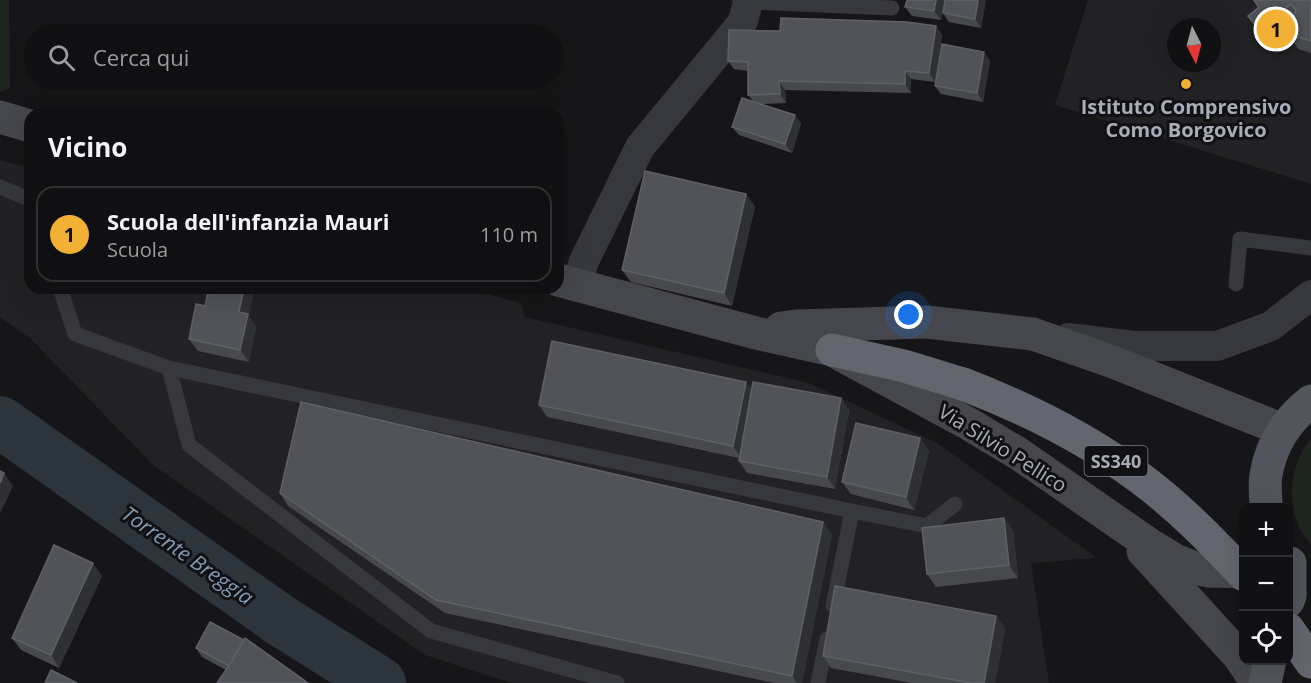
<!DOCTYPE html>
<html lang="it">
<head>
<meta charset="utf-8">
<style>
	:root { --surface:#101012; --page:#1e1e20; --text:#f1f3f6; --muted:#9c9d9f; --line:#303032; --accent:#f2b134 }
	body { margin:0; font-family:"Open Sans",sans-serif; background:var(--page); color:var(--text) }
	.controls { position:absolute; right:18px; bottom:18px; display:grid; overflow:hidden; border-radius:12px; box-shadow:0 6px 24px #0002 }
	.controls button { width:54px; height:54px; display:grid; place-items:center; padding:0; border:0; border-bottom:2px solid var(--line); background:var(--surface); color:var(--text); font:30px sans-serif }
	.compass { position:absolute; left:1167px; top:18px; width:54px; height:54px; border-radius:50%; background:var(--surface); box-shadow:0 6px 24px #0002; rotate:174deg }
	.you { position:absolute; left:909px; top:315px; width:21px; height:21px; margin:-15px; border:4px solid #fff; border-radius:50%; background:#1a73e8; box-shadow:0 0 0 9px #1a73e833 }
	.badge { display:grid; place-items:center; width:39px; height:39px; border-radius:50%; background:var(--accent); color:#111; font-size:20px; font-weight:700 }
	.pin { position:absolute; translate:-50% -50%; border:3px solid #fff; box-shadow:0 2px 6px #0006 }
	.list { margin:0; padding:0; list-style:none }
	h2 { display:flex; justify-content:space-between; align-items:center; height:78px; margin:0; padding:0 24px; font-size:26px }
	h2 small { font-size:20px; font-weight:400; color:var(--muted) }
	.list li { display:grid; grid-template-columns:39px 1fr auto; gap:18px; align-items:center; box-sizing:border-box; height:96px; margin:0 12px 12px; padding:0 12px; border:2px solid var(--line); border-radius:18px }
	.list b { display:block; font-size:22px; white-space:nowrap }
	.list p { margin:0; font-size:20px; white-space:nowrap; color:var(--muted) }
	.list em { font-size:20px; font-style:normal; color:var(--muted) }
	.icon { flex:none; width:33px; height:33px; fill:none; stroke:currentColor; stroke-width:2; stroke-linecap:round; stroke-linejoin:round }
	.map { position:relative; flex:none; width:1311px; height:683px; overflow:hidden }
	.search { position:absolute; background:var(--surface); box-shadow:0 6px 24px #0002; left:24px; top:24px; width:540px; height:66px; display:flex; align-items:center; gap:15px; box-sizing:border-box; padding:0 21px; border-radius:33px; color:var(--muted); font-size:22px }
	.panel { position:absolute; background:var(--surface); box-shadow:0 6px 24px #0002; left:24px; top:108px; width:540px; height:186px; border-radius:18px }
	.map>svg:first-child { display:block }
</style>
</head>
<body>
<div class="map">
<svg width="1311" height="683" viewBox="0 0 1311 683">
	<rect width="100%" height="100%" fill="#161618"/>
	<g fill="#222225" fill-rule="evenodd">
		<path d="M1088 0H1261L1302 19 1299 49 1311 53V184L1055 105ZM1176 27H1212V63H1176Z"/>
		<path d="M0 160 30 168V288H465L521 303 525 317 809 383 937 443 1097 558 1031 563 1049 683H511L425 655 153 465 31 339 0 317Z"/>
	</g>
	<g fill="#1e261f">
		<path d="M0 0H9L10 88 0 92Z"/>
		<path d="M1311 439V545C1307 539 1301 532 1298 525 1287 497 1291 462 1311 439Z"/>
	</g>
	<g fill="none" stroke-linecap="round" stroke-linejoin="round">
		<path stroke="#2c353c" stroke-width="52" d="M0 422 280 620 380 683"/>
		<g stroke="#37383d" stroke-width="15">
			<path d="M748 2 892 8"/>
			<path d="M0 187 29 199 30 202"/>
			<path d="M1236 284 1240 239 1311 248"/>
			<path d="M60 288 75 334 169 368 189 445 431 631 617 683"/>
			<path d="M169 368 852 511 927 526 955 504"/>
			<path d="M833 606 852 511"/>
			<path d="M818 683 827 639"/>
		</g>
		<g stroke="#37383d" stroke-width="30">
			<path d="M576 286 584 261 640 147 734 33 743 21 748 2 747 0"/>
			<path d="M1068 338 1134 346H1217L1271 326 1311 295"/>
		</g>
		<g stroke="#45474d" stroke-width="33">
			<path d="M0 117 30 126"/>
			<path d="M558 280 756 333 832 350 969 424 1019 454 1149 544 1177 561 1195 568 1209 571 1244 572"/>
			<path d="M781 328 796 326 927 322 1033 334 1113 362 1283 430"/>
			<path d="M1143 551 1239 656 1257 683"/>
		</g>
		<g stroke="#53555c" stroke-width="33">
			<path d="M1266 508C1266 497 1264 485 1266 475 1271 444 1287 420 1311 401"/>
			<path d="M1288 601 1290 596V563"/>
			<path d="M1265 683 1270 660"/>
		</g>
		<path stroke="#63666e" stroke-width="33" d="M832 350 904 366 963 384"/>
		<g stroke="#63666e" stroke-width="33">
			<path d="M963 384C1026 408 1086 438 1140 478 1178 506 1211 540 1244 575"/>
			<path d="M1288 629 1311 662"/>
		</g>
	</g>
	<g fill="#47494d">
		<path d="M907 0H944L941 20 912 16 905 7Z"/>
		<path d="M945 0H986L981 28 949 22 943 13Z"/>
		<path d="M1253 0H1311V53L1298 49 1288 34 1289 29 1270 45 1259 32 1248 16 1258 8Z"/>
		<path d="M936 26 942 35 935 82 911 79V93L785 90 786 103 760 104 795 115 801 124 792 153 739 135 732 127 753 101 748 95V71L734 69 728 61 780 31Z"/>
		<path d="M990 61 983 102 941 94 935 86Z"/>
		<path d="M755 206 732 306 631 282 622 270Z"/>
		<path d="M249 316 256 327 249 362 198 351 189 339Z"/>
		<path d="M752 389 841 398 849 411 835 489 747 473 739 461V458L547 417 539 405Z"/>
		<path d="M920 438 929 451 914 510 851 494 842 482Z"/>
		<path d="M280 493 832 534 802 683H774L445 613 288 506Z"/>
		<path d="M1004 518 1013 531 1018 578 936 587 927 574Z"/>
		<path d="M102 576 59 668 21 650 12 638Z"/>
		<path d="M996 616 1005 629 995 683H912L831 668 823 656Z"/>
		<path d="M196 648 308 683 226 670 202 657Z"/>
	</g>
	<g fill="#2f3033">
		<path d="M936 0H944L941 20 934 11Z"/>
		<path d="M978 0H986L981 28 975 19Z"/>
		<path d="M936 26 942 35 935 82 929 73Z"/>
		<path d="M984 52 990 61 983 102 977 93Z"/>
		<path d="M905 71 911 79V93L905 84Z"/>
		<path d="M779 81 785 90 786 103 780 94Z"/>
		<path d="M795 115 801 124 792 153 785 144Z"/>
		<path d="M746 194 755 206 732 306 724 293Z"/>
		<path d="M244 288H255L249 316 256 327 249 362 240 350 239 312Z"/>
		<path d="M746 382 755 394 741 458 733 446Z"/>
		<path d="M841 398 849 411 835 489 827 477Z"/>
		<path d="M920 438 929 451 914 510 906 497Z"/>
		<path d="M4 473 13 486 0 514V483Z"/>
		<path d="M1004 518 1013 531 1018 578 1009 565Z"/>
		<path d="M823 522 832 534 802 683H797L792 676Z"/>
		<path d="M93 563 102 576 59 668 51 655Z"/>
		<path d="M996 616 1005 629 995 683H984Z"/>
	</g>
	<g fill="#525359" stroke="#5f6168" stroke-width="1.5">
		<path d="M907 0H936L934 11 905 7Z"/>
		<path d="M945 0H978L975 19 943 13Z"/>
		<path d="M1254 0H1311V41L1288 34 1296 10 1291 4 1259 29 1248 16 1259 7Z"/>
		<path d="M781 18 907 22 936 26 929 73 905 71V84L779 81 780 94 748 95V62L728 61 729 30 780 31Z"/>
		<path d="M942 44 984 52 977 93 935 86Z"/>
		<path d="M742 98 795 115 785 144 732 127Z"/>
		<path d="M645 171 746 194 724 293 622 270Z"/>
		<path d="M209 288H244L239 312 248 314 240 350 189 339 196 304 205 306Z"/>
		<path d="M552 341 746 382 733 446 539 405Z"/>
		<path d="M753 382 841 398 827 477 739 461Z"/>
		<path d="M301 402 823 522 792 676 436 600 280 493Z"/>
		<path d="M856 423 920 438 906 497 842 482Z"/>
		<path d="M0 471 4 473 0 483Z"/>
		<path d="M1004 518 1009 565 927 574 922 528Z"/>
		<path d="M54 545 93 563 51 655 12 638Z"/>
		<path d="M835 586 996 616 984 683H971L823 656Z"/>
		<path d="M210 622 244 640 229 666 196 648Z"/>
		<path d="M245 638 308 683H217L230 664Z"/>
		<path d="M51 670 77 683H45Z"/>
	</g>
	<circle fill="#f2b134" stroke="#111113" stroke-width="2" cx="1186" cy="84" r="6"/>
	<g text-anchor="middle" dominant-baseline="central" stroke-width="6" stroke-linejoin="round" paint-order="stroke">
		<rect fill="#111113" stroke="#7b7e86" stroke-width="1.5" x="1084.5" y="446" width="63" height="30" rx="4.5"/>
		<g font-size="18" font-weight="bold" fill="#a8adb8">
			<text x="1116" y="461">SS340</text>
		</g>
		<g font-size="20" font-weight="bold" fill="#a8adb8" stroke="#111113">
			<text x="1186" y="106">Istituto Comprensivo<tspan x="1186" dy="23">Como Borgovico</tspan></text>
		</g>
		<g font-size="20" fill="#a8adb8" stroke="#111113">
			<text transform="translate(1003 448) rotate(32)">Via Silvio Pellico</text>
		</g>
		<g font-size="21" font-style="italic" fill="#7f9bb3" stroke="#111113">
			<text transform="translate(188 555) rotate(35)">Torrente Breggia</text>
		</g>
	</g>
</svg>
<div class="controls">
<button>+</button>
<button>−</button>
<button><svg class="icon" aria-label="locate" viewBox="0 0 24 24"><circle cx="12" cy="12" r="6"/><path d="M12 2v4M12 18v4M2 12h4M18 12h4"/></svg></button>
</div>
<svg class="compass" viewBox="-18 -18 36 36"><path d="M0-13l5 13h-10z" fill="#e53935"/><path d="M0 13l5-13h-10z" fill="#9c9d9f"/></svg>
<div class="you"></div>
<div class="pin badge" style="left:1276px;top:29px">1</div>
<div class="search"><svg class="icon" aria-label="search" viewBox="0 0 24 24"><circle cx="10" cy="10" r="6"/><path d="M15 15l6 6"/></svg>Cerca qui</div>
<section class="panel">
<h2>Vicino<small></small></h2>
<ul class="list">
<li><span class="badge">1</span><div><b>Scuola dell'infanzia Mauri</b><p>Scuola</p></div><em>110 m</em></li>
</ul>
</section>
</div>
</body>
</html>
